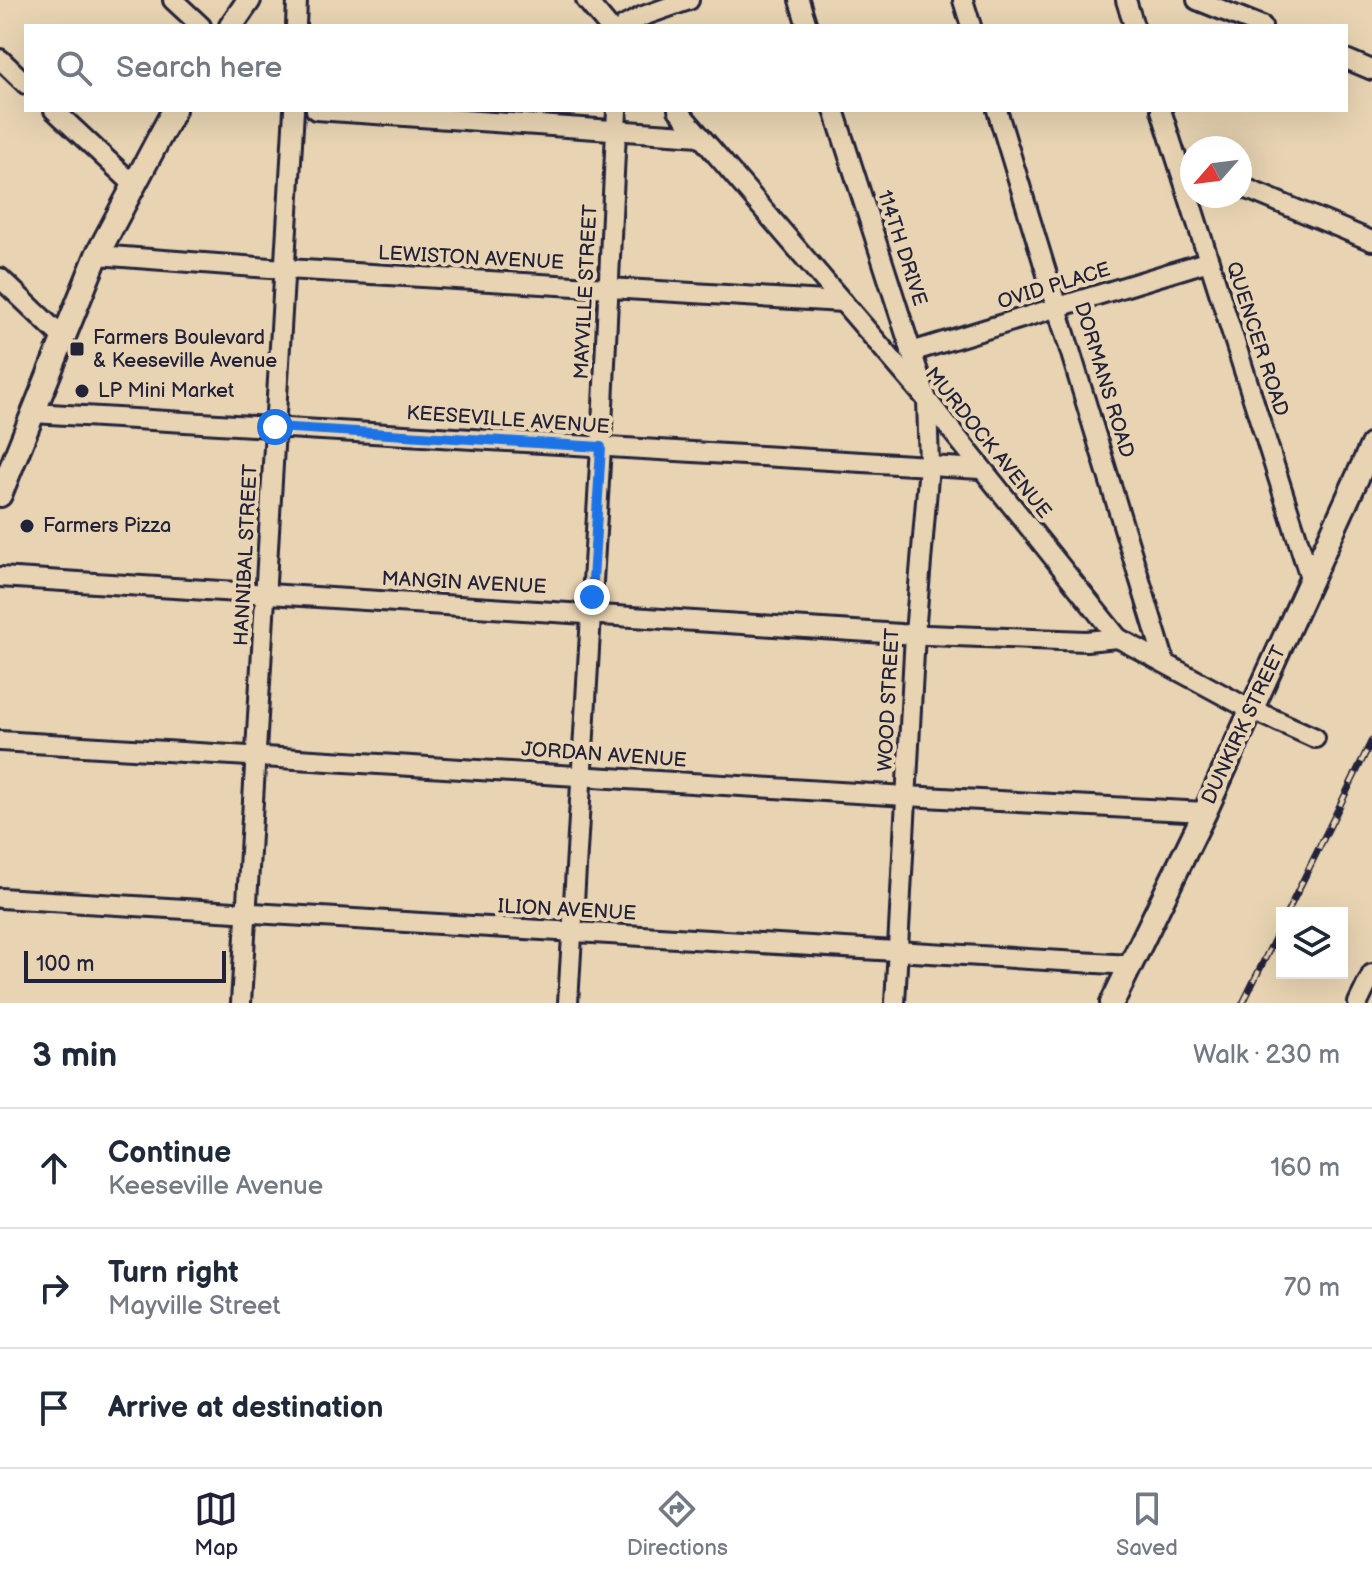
<!DOCTYPE html>
<html lang="en">
<head>
<meta charset="utf-8">
<style>
	:root { --surface:#fff; --page:#f6f6f7; --text:#1f2937; --muted:#747a83; --line:#e0e1e3; --accent:#22223b }
	body { margin:0; font-family:"Balsamiq Sans",sans-serif; background:var(--page); color:var(--text) }
	.controls { position:absolute; right:24px; bottom:24px; display:grid; overflow:hidden; border-radius:0px; box-shadow:0 8px 32px #0002 }
	.controls button { width:72px; height:72px; display:grid; place-items:center; padding:0; border:0; border-bottom:2px solid var(--line); background:var(--surface); color:var(--text); font:40px sans-serif }
	.compass { position:absolute; left:1180px; top:136px; width:72px; height:72px; border-radius:50%; background:var(--surface); box-shadow:0 8px 32px #0002; rotate:242deg }
	.scale { position:absolute; left:24px; bottom:20px; width:202px; box-sizing:border-box; padding-left:8px; border:4px solid #22223b; border-top:0; font-size:22px; line-height:28px; white-space:nowrap; color:#22223b; -webkit-text-stroke:6px #e8d4b2; paint-order:stroke }
	.stop { position:absolute; width:24px; height:24px; margin:-18px; border:6px solid #1a73e8; border-radius:50%; background:#fff }
	.stop.end { background:#1a73e8; border-color:#fff; box-shadow:0 2px 8px #0008 }
	.list { margin:0; padding:0; list-style:none }
	h2 { display:flex; justify-content:space-between; align-items:center; height:104px; margin:0; padding:0 32px; font-size:34px }
	h2 small { font-size:26px; font-weight:400; color:var(--muted) }
	.list li { display:grid; grid-template-columns:52px 1fr auto; gap:24px; align-items:center; box-sizing:border-box; height:120px; padding:0 32px; border-top:2px solid var(--line) }
	.list b { display:block; font-size:30px; white-space:nowrap }
	.list p { margin:0; font-size:26px; white-space:nowrap; color:var(--muted) }
	.list em { font-size:26px; font-style:normal; color:var(--muted) }
	.icon { flex:none; width:44px; height:44px; fill:none; stroke:currentColor; stroke-width:2; stroke-linecap:round; stroke-linejoin:round }
	.map { position:relative; flex:none; width:1372px; height:1003px; overflow:hidden }
	.search { position:absolute; background:var(--surface); box-shadow:0 8px 32px #0002; left:24px; right:24px; top:24px; height:88px; display:flex; align-items:center; gap:20px; box-sizing:border-box; padding:0 28px; border-radius:0px; color:var(--muted); font-size:30px }
	.sheet { height:464px; background:var(--surface) }
	nav { display:flex; justify-content:space-around; align-items:center; box-sizing:border-box; height:112px; border-top:2px solid var(--line); background:var(--surface); font-size:22px; color:var(--muted) }
	nav a { display:grid; justify-items:center; gap:4px }
	nav .on { color:var(--accent) }
	.map>svg:first-child { display:block }
</style>
</head>
<body>
<div class="map">
<svg width="1372" height="1003" viewBox="0 0 1372 1003">
	<rect width="100%" height="100%" fill="#e8d4b2"/>
	<filter id="ink" filterUnits="userSpaceOnUse"><feTurbulence type="fractalNoise" baseFrequency=".0125" numOctaves="2"/><feDisplacementMap in="SourceGraphic" scale="16" xChannelSelector="R" yChannelSelector="G"/><feConvolveMatrix kernelMatrix="1 2 1 2 8 2 1 2 1" color-interpolation-filters="sRGB"/></filter>
	<g filter="url(#ink)">
		<g fill="none" stroke-linecap="round" stroke-linejoin="round">
			<defs>
				<g id="minor">
					<path d="M173 0 201 26"/>
					<path d="M586 0 608 26"/>
					<path d="M799 0 807 26"/>
					<path d="M963 0 971 26"/>
					<path d="M1126 0 1134 26"/>
					<path d="M1197 0 1262 26"/>
					<path d="M296 26 297 0"/>
					<path d="M624 26 643 16 689 0"/>
					<path d="M0 59 26 84"/>
					<path d="M1346 59 1372 70"/>
					<path d="M54 110 133 184"/>
					<path d="M316 110 700 136"/>
					<path d="M678 110 927 400 1118 638 1240 704 1315 738"/>
					<path d="M834 110 927 400 929 465 915 634 895 1003"/>
					<path d="M997 110 1165 663"/>
					<path d="M1161 110 1311 581"/>
					<path d="M1240 186 1372 241"/>
					<path d="M97 255 270 268 843 302"/>
					<path d="M0 278 62 337"/>
					<path d="M911 352 1209 261"/>
					<path d="M33 413 980 469"/>
					<path d="M0 577 901 634 1086 641 1118 638"/>
					<path d="M0 741 906 796 1205 812"/>
					<path d="M0 898 1131 965"/>
					<path d="M241 1003 294 110"/>
					<path d="M568 1003 601 447 617 110"/>
					<path d="M1358 1003 1372 974"/>
				</g>
				<g id="major">
					<path d="M231 26 249 0"/>
					<path d="M0 495 97 255 174 110"/>
					<path d="M1112 1003 1205 812 1372 445"/>
				</g>
			</defs>
			<use href="#minor" stroke="#22223b" stroke-width="24"/>
			<use href="#major" stroke="#22223b" stroke-width="28"/>
			<use href="#minor" stroke="#e8d4b2" stroke-width="18"/>
			<use href="#major" stroke="#e8d4b2" stroke-width="22"/>
			<defs>
				<g id="rail">
					<path d="M1287 913 1372 740"/>
					<path d="M1243 1003 1282 924"/>
				</g>
			</defs>
			<use href="#rail" stroke="#22223b" stroke-width="7"/>
			<use href="#rail" stroke="#e8d4b2" stroke-width="4" stroke-dasharray="12" stroke-linecap="butt"/>
		</g>
	</g>
	<g fill="none" stroke-linecap="round" stroke-linejoin="round" filter="url(#ink)">
		<path stroke="#1a73e8" stroke-width="10" d="M275 427 601 447 592 597"/>
	</g>
	<g fill="#22223b" stroke="#e8d4b2" stroke-width="3">
		<rect x="69" y="341" width="16" height="16" rx="4"/>
		<circle cx="82" cy="391" r="8"/>
		<circle cx="27" cy="526" r="8"/>
	</g>
	<g text-anchor="middle" dominant-baseline="central" stroke-width="8" stroke-linejoin="round" paint-order="stroke">
		<g font-size="20" fill="#22223b" stroke="#e8d4b2">
			<text transform="translate(902 248) rotate(72)">114TH DRIVE</text>
			<text transform="translate(471 258) rotate(3)">LEWISTON AVENUE</text>
			<text transform="translate(1054 286) rotate(-17)">OVID PLACE</text>
			<text transform="translate(586 292) rotate(-87)">MAYVILLE STREET</text>
			<text transform="translate(1257 339) rotate(72)">QUENCER ROAD</text>
			<text transform="translate(1104 380) rotate(73)">DORMANS ROAD</text>
			<text transform="translate(508 420) rotate(4)">KEESEVILLE AVENUE</text>
			<text transform="translate(988 443) rotate(51)">MURDOCK AVENUE</text>
			<text transform="translate(246 555) rotate(-87)">HANNIBAL STREET</text>
			<text transform="translate(464 583) rotate(3)">MANGIN AVENUE</text>
			<text transform="translate(889 700) rotate(-87)">WOOD STREET</text>
			<text transform="translate(1244 725) rotate(-65)">DUNKIRK STREET</text>
			<text transform="translate(604 755) rotate(4)">JORDAN AVENUE</text>
			<text transform="translate(567 910) rotate(3)">ILION AVENUE</text>
		</g>
		<g font-size="20" fill="#22223b" stroke="#e8d4b2" text-anchor="start">
			<text x="93" y="338">Farmers Boulevard<tspan x="93" dy="23">&amp; Keeseville Avenue</tspan></text>
			<text x="98" y="391">LP Mini Market</text>
			<text x="43" y="526">Farmers Pizza</text>
		</g>
	</g>
</svg>
<div class="controls">
<button><svg class="icon" aria-label="layers" viewBox="0 0 24 24"><path d="M12 4l9 5-9 5-9-5zM3 14l9 5 9-5"/></svg></button>
</div>
<svg class="compass" viewBox="-18 -18 36 36"><path d="M0-13l5 13h-10z" fill="#e53935"/><path d="M0 13l5-13h-10z" fill="#747a83"/></svg>
<div class="scale">100 m</div>
<div class="stop" style="left:275px;top:427px"></div>
<div class="stop end" style="left:592px;top:597px"></div>
<div class="search"><svg class="icon" aria-label="search" viewBox="0 0 24 24"><circle cx="10" cy="10" r="6"/><path d="M15 15l6 6"/></svg>Search here</div>
</div>
<section class="sheet">
<h2>3 min<small>Walk · 230 m</small></h2>
<ul class="list">
<li><svg class="icon" aria-label="ahead" viewBox="0 0 24 24"><path d="M12 20V5M6 11l6-6 6 6"/></svg><div><b>Continue</b><p>Keeseville Avenue</p></div><em>160 m</em></li>
<li><svg class="icon" aria-label="right" viewBox="0 0 24 24"><path d="M7 20v-9h11M14 6l5 5-5 5"/></svg><div><b>Turn right</b><p>Mayville Street</p></div><em>70 m</em></li>
<li><svg class="icon" aria-label="arrive" viewBox="0 0 24 24"><path d="M6 21V4h12l-3 4 3 4H6"/></svg><div><b>Arrive at destination</b></div></li>
</ul>
</section>
<nav>
<a class="on"><svg class="icon" aria-label="map" viewBox="0 0 24 24"><path d="M3 6l6-2 6 2 6-2v14l-6 2-6-2-6 2zM9 4v14M15 6v14"/></svg>Map</a>
<a><svg class="icon" aria-label="directions" viewBox="0 0 24 24"><path d="M12 3l9 9-9 9-9-9zM9 14v-3h6M13 9l2 2-2 2"/></svg>Directions</a>
<a><svg class="icon" aria-label="saved" viewBox="0 0 24 24"><path d="M7 4h10v16l-5-4-5 4z"/></svg>Saved</a>
</nav>
</body>
</html>
